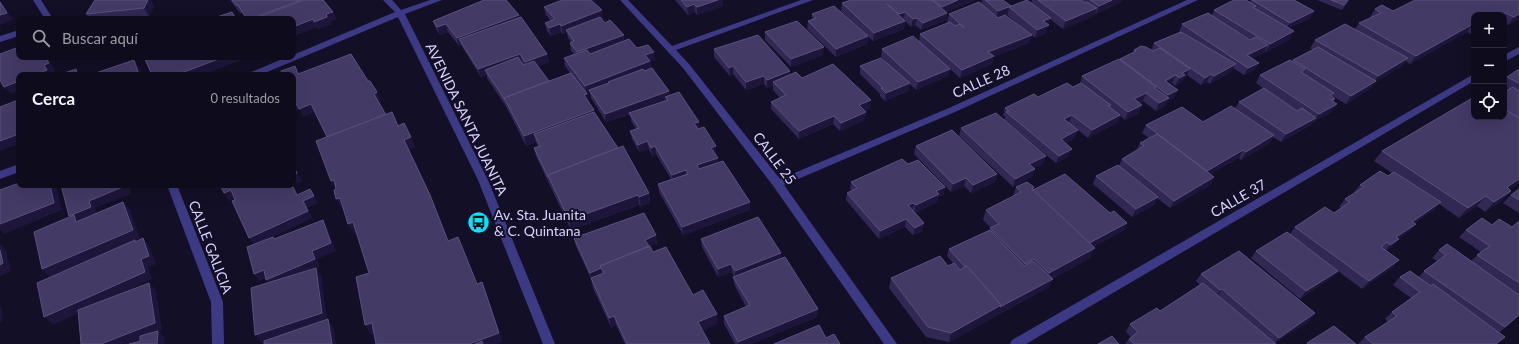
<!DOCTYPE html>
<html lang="es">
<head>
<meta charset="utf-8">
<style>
	:root { --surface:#0e0b1c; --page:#1c1929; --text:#f1f3f6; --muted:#9b9ba3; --line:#2e2b3b }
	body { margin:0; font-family:Lato,sans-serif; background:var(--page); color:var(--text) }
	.controls { position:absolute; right:12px; top:12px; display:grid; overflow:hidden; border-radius:8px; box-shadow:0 4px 16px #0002 }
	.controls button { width:36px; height:36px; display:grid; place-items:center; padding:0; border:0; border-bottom:1px solid var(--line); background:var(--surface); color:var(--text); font:20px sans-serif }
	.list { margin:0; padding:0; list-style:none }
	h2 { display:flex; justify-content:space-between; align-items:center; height:52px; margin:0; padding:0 16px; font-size:17px }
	h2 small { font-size:13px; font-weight:400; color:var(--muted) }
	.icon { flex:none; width:22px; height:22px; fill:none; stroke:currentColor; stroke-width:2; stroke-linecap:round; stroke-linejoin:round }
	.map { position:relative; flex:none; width:1519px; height:344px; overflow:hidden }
	.search { position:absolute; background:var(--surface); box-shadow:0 4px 16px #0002; left:16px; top:16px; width:280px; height:44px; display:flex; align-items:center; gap:10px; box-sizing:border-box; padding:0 14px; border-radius:8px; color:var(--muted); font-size:15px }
	.panel { position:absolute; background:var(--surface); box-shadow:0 4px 16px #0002; left:16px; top:72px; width:280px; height:116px; border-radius:8px }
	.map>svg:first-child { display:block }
</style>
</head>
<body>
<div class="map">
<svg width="1519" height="344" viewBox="0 0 1519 344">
	<rect width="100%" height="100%" fill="#130f26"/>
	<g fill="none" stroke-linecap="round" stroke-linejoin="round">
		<g fill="#3d3a85" fill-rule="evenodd">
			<path d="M33 0H41L53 19H45Z"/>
			<path d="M383 0H392L401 10 430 0H442L405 14 488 180 555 344H543L478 180 398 17 260 75H248L249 73 287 57H293V55L395 12Z"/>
			<path d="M620 0H628L672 46 801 0H813L676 50 689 64 780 179 949 108 1187 0H1198L955 112 784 185 897 344H884L774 187 683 68Z"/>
			<path d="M19 30V36L0 42V36Z"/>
			<path d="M1519 47V54L1504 62V55Z"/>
			<path d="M1474 74V81L1026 344H1010L1012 340Z"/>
			<path d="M19 164V172L0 179V171Z"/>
			<path d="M167 185H177L223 302 224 344H212L211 302Z"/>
		</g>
	</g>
	<g fill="#312854" fill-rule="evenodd">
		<path d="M95 0H150L154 6 149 16 119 19H84L88 16 86 14Z"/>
		<path d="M230 0H325H324L333 12 336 19 330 22 331 24 318 29 316 27 293 36V19H246L242 13H240Z"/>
		<path d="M675 0H723V6L697 15 695 12 688 15Z"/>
		<path d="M851 0H974V1L946 12 947 13 946 20 921 30 915 25 911 27 905 21 904 29 873 41 841 11 842 3Z"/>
		<path d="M982 0H1003L1011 6 1031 3 1032 0H1122L1121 2 1096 14 1095 13 1094 16 1063 29 1050 19 1046 33 1035 38 1007 15 1008 14 998 18 1032 35 1029 43 993 57 992 64 960 78 950 69 948 76 916 90 881 57 882 49 919 42 920 34 948 23 947 22 949 14 981 4Z"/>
		<path d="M1251 0H1294L1314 11 1309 19 1289 28 1290 39 1266 52 1265 51 1264 53 1252 58 1259 63 1254 70 1244 75 1233 68 1231 72 1210 84 1207 82 1201 85 1187 75 1186 77 1184 78 1181 83 1175 86 1172 83 1170 84 1174 98 1167 101 1165 106 1156 111 1143 101 1139 103V113L1125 120 1120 116 1117 123 1088 138 1069 123 1075 138 1066 143 1072 149 1069 156 1056 163 1004 120 1005 117 1003 115 1005 108 1038 97 1073 87 1080 84 1082 76 1119 60 1120 59 1133 53 1134 50H1151L1154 43 1179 32 1182 24 1212 16 1214 10 1250 2Z"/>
		<path d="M1317 0H1349L1342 10Z"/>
		<path d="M1519 0V19L1508 25 1504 23V15H1474V34L1473 35 1467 32 1410 64 1406 61 1402 66 1374 83 1370 89 1346 104 1332 96V97L1335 99 1333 102 1331 112 1313 122 1311 125 1281 142 1273 137 1270 143 1241 160 1239 158 1210 174 1214 177 1210 185 1170 208 1157 198 1154 205 1132 217 1093 184 1096 176 1119 166 1122 159 1136 151 1140 143 1149 138 1142 133 1146 125 1203 122 1235 108 1239 102 1264 89 1256 83 1260 75 1292 61 1293 60 1313 50 1310 48 1315 40 1355 29 1359 23 1371 18 1370 17 1375 9 1393 11Z"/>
		<path d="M544 7 603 18 601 19 605 23 624 35V40L637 48 655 60 650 61 651 68 670 95 699 122V129L716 146V154H715L718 158V163L750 202V210L683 235 659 192 658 184 671 179 656 154 652 156 649 149 639 152 632 139 630 131 636 129 631 121 630 114 606 122 591 98 590 93 587 94 589 103 618 148 649 193 650 203 641 206 639 205 571 230 536 156 534 148 538 147 536 142 526 146 507 108 487 78V75L481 77 461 45 459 46 448 32 440 35 436 29 433 21 519 15 520 18 547 54 549 62 538 66 549 81 570 73 565 66 564 58 574 54 571 51 570 43 571 42 568 38 567 32 563 34 561 32 551 36 547 31 545 23 551 21 546 15ZM666 100V101L651 106Z"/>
		<path d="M812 14 868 36 867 44 836 57 807 29 808 21 812 19Z"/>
		<path d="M765 32 823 55 791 67 765 40Z"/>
		<path d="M714 49 790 71V74L802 78 870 108 865 110V120L840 131 833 124 799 139 771 109V102L780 98 773 90V86L767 88 764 84 746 90 733 74 730 76 714 57Z"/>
		<path d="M860 66 910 83 908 91 885 101 880 96V94L860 74Z"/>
		<path d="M1519 69V183L1509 189 1511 191 1501 201 1485 212 1477 206 1459 218 1439 204 1434 210 1415 223 1416 224 1409 231 1398 239 1392 247 1386 251 1399 260 1392 268 1362 289 1338 271 1331 278 1300 299 1251 258 1256 251 1290 234 1295 227 1334 213 1341 208 1339 207 1345 199 1355 193 1354 192 1360 185 1388 176 1392 173 1374 161 1382 151 1474 117 1509 89 1504 86V80L1507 77Z"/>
		<path d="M961 128 1043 164 1034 168 1035 169 1032 177 1013 187 959 136Z"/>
		<path d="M916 146 997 174 995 182 971 193 964 186 951 192 914 154Z"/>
		<path d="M908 164 945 187 943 195 938 197 937 202 915 213 923 231 913 235 905 227 879 239 846 200 847 193 852 190 850 189 851 182Z"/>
		<path d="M1016 187H1034L1033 190 1110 213 1127 223 1124 230 1093 247 1090 258 1052 279 1049 287 949 342 926 337 889 288 891 278 948 266 953 263 947 256 949 249 990 230 991 228 983 220 986 210 1013 196Z"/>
		<path d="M1519 189V213L1503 203 1511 195Z"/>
		<path d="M1519 221V315L1499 333 1497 344H1358L1365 337 1388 322 1385 319 1392 312 1411 298 1393 285 1400 277H1419L1424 271 1437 261 1432 258 1439 250 1471 261 1481 252 1459 237 1466 230 1492 225 1512 227Z"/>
		<path d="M574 238 658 243 649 246 653 252 693 295 718 324 702 330 710 344H625L616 325 611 327 593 288 591 279 576 246Z"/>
		<path d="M701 239 781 258 818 309 817 317 751 344H735L724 324V316L746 307 734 284 733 277H734L732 272 718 277 702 247Z"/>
		<path d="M1201 274 1315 313 1309 321 1275 343 1276 344H1125L1129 339 1131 337 1126 332 1130 324 1160 311 1200 285 1196 281Z"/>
	</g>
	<g fill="#1d163a">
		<path d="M0 0 13 20 0 25Z"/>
		<path d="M148 0H150L154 6 149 16 144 8Z"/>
		<path d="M301 0H325L275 19H250Z"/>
		<path d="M718 0H723V6L697 15V7Z"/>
		<path d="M958 0H974V1L940 14 942 7Z"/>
		<path d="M1112 0H1122L1121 2 1096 14 1099 6Z"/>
		<path d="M694 4 695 12 688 15 687 7Z"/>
		<path d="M1011 6 1009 7 1008 14 996 18 998 11Z"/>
		<path d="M1097 8 1094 16 1063 29 1066 21Z"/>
		<path d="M602 10 603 18 568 32 566 30 567 32 563 34 561 26Z"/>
		<path d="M1314 11 1309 19 1285 30 1290 23Z"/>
		<path d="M333 12 336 19 330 22 331 24 318 29 314 22 326 14Z"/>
		<path d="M905 12 903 20 898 22 899 14Z"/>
		<path d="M947 13 946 20 921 30 923 23Z"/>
		<path d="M1519 14V19L1508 25 1514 17Z"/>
		<path d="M519 15 521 23 459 39 461 45 459 46 457 38Z"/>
		<path d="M917 18 915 25 911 27 913 19Z"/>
		<path d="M1051 18 1046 33 1035 38 1037 30 1043 21Z"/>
		<path d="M313 19 316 27 293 36V27Z"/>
		<path d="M905 21 904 29 873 41 874 33Z"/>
		<path d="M446 24 448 32 440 35 437 27Z"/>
		<path d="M560 24 561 32 551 36 549 28Z"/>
		<path d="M1473 24 1467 32 1410 64 1416 56Z"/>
		<path d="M1294 31 1290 39 1266 52 1270 44Z"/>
		<path d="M624 35 625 43 578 60 577 52Z"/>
		<path d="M1032 35 1029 43 993 57 992 64 960 78 962 70 988 52Z"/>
		<path d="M868 36 867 44 836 57V49Z"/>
		<path d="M1268 45 1264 53 1243 63 1247 55Z"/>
		<path d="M824 47 823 55 791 67V59Z"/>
		<path d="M654 52 655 60 650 61 651 69 609 83 608 82V86L589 90 590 93 587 94 589 104 584 95 587 94 585 86 645 55Z"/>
		<path d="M520 54 522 62 488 74 485 70 487 75 481 77 478 69Z"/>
		<path d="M547 54 549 62 527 70 525 62Z"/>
		<path d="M42 57H44L48 64 46 58 52 65 55 71 51 73 52 75H34L44 65Z"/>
		<path d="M224 57H250L202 75H176Z"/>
		<path d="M1408 58 1402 66 1374 83 1370 89 1346 104 1351 96 1374 82 1378 76Z"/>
		<path d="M134 60 139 68 142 75H139Z"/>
		<path d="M1259 63 1254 70 1244 75 1248 68Z"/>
		<path d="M1236 64 1231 72 1210 84 1214 76Z"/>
		<path d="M733 66V74L730 76 729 68Z"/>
		<path d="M76 69 80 75H77Z"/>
		<path d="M950 69 948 76 916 90 918 82Z"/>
		<path d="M1190 69 1186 77 1184 78 1181 83 1175 86 1182 73Z"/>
		<path d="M790 71V79L773 82V86L767 88V80Z"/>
		<path d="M1211 74 1207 82 1201 85 1205 78Z"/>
		<path d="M1176 75 1172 83 1161 88 1165 81Z"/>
		<path d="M764 76V84L746 90V82Z"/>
		<path d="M0 80 19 81V91L11 94 6 89H4L0 84Z"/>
		<path d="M910 83 908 91 885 101 886 93Z"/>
		<path d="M1178 90 1174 98 1167 101 1165 106 1156 111 1159 103 1166 100 1168 95Z"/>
		<path d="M669 91 670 99 665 97 666 100 606 122 605 114Z"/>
		<path d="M377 92 381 100 377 102 374 94Z"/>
		<path d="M1146 93 1143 101 1130 106 1134 99Z"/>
		<path d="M871 100 870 108 858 113 859 105Z"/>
		<path d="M295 102 311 104 315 112 303 117 300 110 293 112V103Z"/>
		<path d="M1337 104 1331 112 1313 122 1319 114Z"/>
		<path d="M1142 105 1139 113 1125 120 1128 112Z"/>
		<path d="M594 110 596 120 534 134 536 142 526 146 524 136Z"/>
		<path d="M866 112 865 120 840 131 841 123Z"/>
		<path d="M1072 115 1069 123 1061 126 1064 119Z"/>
		<path d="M1120 115 1117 123 1088 138 1092 130Z"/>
		<path d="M834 116 833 124 799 139V131Z"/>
		<path d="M1316 118 1311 125 1281 142 1286 134Z"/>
		<path d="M699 122V130L695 131 694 123Z"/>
		<path d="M1078 130 1075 138 1058 147 1061 139Z"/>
		<path d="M19 134V144L0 151V141Z"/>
		<path d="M1274 135 1270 143 1241 160 1246 152Z"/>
		<path d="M411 137 415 147 408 150 404 140Z"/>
		<path d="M647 141 649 149 639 152 638 145Z"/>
		<path d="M655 146 656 154 652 156 651 148Z"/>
		<path d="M716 146V154L711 155V148Z"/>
		<path d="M1072 149 1069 156 1056 163 1059 156Z"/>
		<path d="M1243 150 1239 158 1203 179 1207 171Z"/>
		<path d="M1046 156 1043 164 1027 172 1029 164Z"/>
		<path d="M718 158V166L697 173V165Z"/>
		<path d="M293 165 302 181 292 186 302 202 292 185H293Z"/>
		<path d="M1035 169 1032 177 1013 187 1015 179Z"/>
		<path d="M686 170 687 178 673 183 672 175Z"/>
		<path d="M997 174 995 182 971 193 973 185Z"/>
		<path d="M1214 177 1210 185 1170 208 1174 201Z"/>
		<path d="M966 178 964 186 951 192 953 184Z"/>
		<path d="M1519 179V183L1498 197 1507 187Z"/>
		<path d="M334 180 337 191 331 181Z"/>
		<path d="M50 185H56L62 210 4 234 0 229V224Z"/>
		<path d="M125 185H129L131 194 95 208 98 214 76 223 69 216 89 201Z"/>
		<path d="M945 187 943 195 938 197 937 202 914 213 916 205 936 191Z"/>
		<path d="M231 190 236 198 229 201 224 193Z"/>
		<path d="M1511 191 1501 201 1485 212 1494 202Z"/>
		<path d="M649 193 650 203 641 206 639 197Z"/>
		<path d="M638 195 639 205 571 230 569 220Z"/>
		<path d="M314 196 318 203 307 208 313 218 273 237 278 245 274 239 255 246 249 238 303 201Z"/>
		<path d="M1486 196 1477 206 1459 218 1468 208Z"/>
		<path d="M1158 197 1154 205 1132 217 1136 209Z"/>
		<path d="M340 198 346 207 342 209 336 199Z"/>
		<path d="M123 202 130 210 140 238 135 240 142 248 135 242 50 277 42 269Z"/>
		<path d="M750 202V210L683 235 682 227Z"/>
		<path d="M1441 202 1434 210 1406 230 1412 222Z"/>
		<path d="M914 203 912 210 908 205Z"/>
		<path d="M906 219 905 227 879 239 880 231Z"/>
		<path d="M323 220 327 228 336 251 317 259 320 267 316 269 321 275 327 320 261 343 255 335 271 287 266 280Z"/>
		<path d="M353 222 359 232 354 234 348 224Z"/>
		<path d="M924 223 923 231 913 235 915 228Z"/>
		<path d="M1127 223 1124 230 1084 252 1087 245Z"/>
		<path d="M1416 224 1409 231 1389 245 1396 237Z"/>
		<path d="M656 235 658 243 646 247 645 240Z"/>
		<path d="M143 238 149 246 156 264 148 267 152 279 53 325 44 317 141 259Z"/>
		<path d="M1399 239 1392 247 1384 253 1390 245Z"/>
		<path d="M0 244 6 250 11 271 0 276Z"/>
		<path d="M1095 248 1090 258 1045 283 1049 273Z"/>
		<path d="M781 253V261L735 279V271Z"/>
		<path d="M1034 259 1030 269 1021 273 1025 264Z"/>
		<path d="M1399 260 1392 268 1362 289 1369 281Z"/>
		<path d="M731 264 732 272 718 277V269Z"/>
		<path d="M601 268 603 276 591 280 590 273Z"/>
		<path d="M264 270 269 277 259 281 254 274Z"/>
		<path d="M1338 271 1331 278 1300 299 1306 291Z"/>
		<path d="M1053 279 1049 287 998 315 1000 307Z"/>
		<path d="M482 282 486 292 503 342 497 344H469Z"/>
		<path d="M149 283 156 290 162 330 159 332 165 338 164 344H157V332L127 344H101Z"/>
		<path d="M1222 289 1217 297 1215 298 1220 290Z"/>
		<path d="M1001 305 998 315 949 342 951 333Z"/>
		<path d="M0 306H1L3 321 0 322Z"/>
		<path d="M818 309 817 317 751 344H738V342Z"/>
		<path d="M1315 313 1309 321 1274 344 1279 338Z"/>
		<path d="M717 314 718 324 699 332 698 322Z"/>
		<path d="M614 316 616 325 611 327 609 318Z"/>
		<path d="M328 319 333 326 336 344H332Z"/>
		<path d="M372 323 377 333 371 335 365 325Z"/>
	</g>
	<g fill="#433a66" stroke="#5a527e">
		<path d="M95 0H148L144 8 86 14Z"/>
		<path d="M232 0H301L250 19H247L238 5H236Z"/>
		<path d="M304 0H323L333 12 326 14 327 17 314 22 313 19 293 27V19H253Z"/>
		<path d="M484 0H506L519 15 457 38 446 24 437 27 433 21Z"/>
		<path d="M562 0H591L602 10 561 26 560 24 549 28 545 23 555 19 544 7Z"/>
		<path d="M681 0H718L697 7 694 4 687 7Z"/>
		<path d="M851 0H932L947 13 923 23 917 18 913 19 905 12 899 14 887 4 905 21 874 33 842 3Z"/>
		<path d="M933 0H958L942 7Z"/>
		<path d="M985 0H1003L1011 6 998 11Z"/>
		<path d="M1027 0 1051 18 1043 21 1049 25 1037 30 1009 7Z"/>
		<path d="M1038 0H1081L1085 3 1087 2 1097 8 1066 21Z"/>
		<path d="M1090 0H1112L1099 6Z"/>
		<path d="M1234 0H1246L1256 6 1253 7 1294 31 1270 44 1214 10Z"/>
		<path d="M1252 0H1294L1314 11 1290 23Z"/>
		<path d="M1331 0H1348L1344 5Z"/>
		<path d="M1415 0H1519V14L1514 17 1505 13 1501 15H1474V25L1473 24 1416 56 1359 23 1381 13 1375 9 1382 5 1393 11Z"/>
		<path d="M0 2 7 13 0 15Z"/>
		<path d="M979 2 998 18 1005 15 1032 35 988 52 994 56 962 70 920 34 950 22 955 26 960 24 965 28 949 14Z"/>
		<path d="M834 6 868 36 836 49 808 21 816 18 812 14Z"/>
		<path d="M232 12 236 19H211Z"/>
		<path d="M1208 13 1250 40 1256 37 1268 45 1247 55 1259 63 1248 68 1182 24Z"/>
		<path d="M89 16 96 19H84Z"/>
		<path d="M521 17 547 54 525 62 520 54 478 69 459 39Z"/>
		<path d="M600 17 605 23 610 20 624 35 577 52 570 43 574 41 566 30Z"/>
		<path d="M797 21 824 47 791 59 765 32Z"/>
		<path d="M1345 24 1408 58 1378 76 1315 40Z"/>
		<path d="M1181 32 1236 64 1214 76 1211 74 1205 78 1154 43Z"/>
		<path d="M758 35 790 71 767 80 764 76 746 82 733 66 729 68 714 49Z"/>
		<path d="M913 36 950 69 918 82 882 49Z"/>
		<path d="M629 39 637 48 648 45 654 52 645 55 650 61 585 86 564 58 587 50 590 54Z"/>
		<path d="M1141 46 1146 47 1153 51 1160 48 1190 69 1182 73 1185 75 1179 78 1176 75 1165 81 1178 90 1168 95 1120 59 1136 51 1134 50Z"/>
		<path d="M19 47V57H42L43 59 46 58 49 63 44 65 47 70 34 75H19V81L4 87 0 80V54Z"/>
		<path d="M1318 47 1376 81 1351 96 1293 60Z"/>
		<path d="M351 54 368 81H370L377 92 374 94 386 115 327 137 311 104 299 109 295 102 293 103V75H282L281 71 295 66 298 74Z"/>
		<path d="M144 57H224L176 75H152Z"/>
		<path d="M518 57 523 65 534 61 549 81 504 98 505 100 485 70Z"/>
		<path d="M881 58 910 83 886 93 881 88H883L860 66Z"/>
		<path d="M1119 59 1156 87 1154 88 1169 98 1159 103 1146 93 1134 99 1142 105 1128 112 1082 76Z"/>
		<path d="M134 60 139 75H90Z"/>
		<path d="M1290 60 1305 69 1301 72 1334 93 1330 95 1335 99 1331 100 1337 104 1319 114 1260 75Z"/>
		<path d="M833 64 871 100 859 105 866 112 841 123 834 116 799 131 771 102 786 95 773 82 796 72 802 78Z"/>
		<path d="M652 68 669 91 605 114 589 90 609 83 608 82 643 69 644 71Z"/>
		<path d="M76 69 77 75H59Z"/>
		<path d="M1519 69V83L1507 77Z"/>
		<path d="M571 73 587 94 584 95 594 110 524 136 504 98Z"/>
		<path d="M1067 83 1073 87 1081 83 1111 105 1108 106 1120 115 1092 130 1072 115 1064 119 1078 130 1061 139 1072 149 1059 156 1006 112 1009 111 1005 108 1034 94 1038 97Z"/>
		<path d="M1513 87 1519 91V118L1504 109V92Z"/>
		<path d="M1264 88 1297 111 1302 108 1316 118 1286 134 1239 102Z"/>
		<path d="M679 92 699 122 694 123 698 129 704 127 716 146 711 148 718 158 697 165 699 169 723 161 750 202 682 227 658 184 688 174 686 170 672 175 655 146 651 148 647 141 638 145 630 131 639 128 629 113 668 100 665 97Z"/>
		<path d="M1474 97V117H1504V109L1519 118V179L1507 187 1511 191 1494 202 1486 196 1468 208 1382 151Z"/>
		<path d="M18 100 19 106V134L0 141V107Z"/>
		<path d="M1231 106 1274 135 1246 152 1243 150 1207 171 1146 125 1182 107 1203 122Z"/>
		<path d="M392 112 398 126 404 123 411 137 404 140 430 195 448 241 458 237 477 284 482 282 499 333 469 344H376L372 323 365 325 356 277 369 273 353 222 348 224 340 198 336 199 334 190 336 189 334 180 331 181 316 141Z"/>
		<path d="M594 112 618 148 548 175V177L534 148 540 146 534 134Z"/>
		<path d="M996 113 1046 156 1029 164 1035 169 1015 179 961 128Z"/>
		<path d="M952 130 997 174 973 185 966 178 953 184 916 146Z"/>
		<path d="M1157 134 1214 177 1174 201 1122 159 1144 146 1140 143Z"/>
		<path d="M623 146 649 193 639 197 638 195 569 220 548 175Z"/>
		<path d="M902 159 908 164 918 160 945 187 936 191 939 194 916 205 914 203 908 205 924 223 915 228 906 219 880 231 847 193 857 188 851 182Z"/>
		<path d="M1118 165 1158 197 1136 209 1096 176Z"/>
		<path d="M293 166 297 173 293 175Z"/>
		<path d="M1380 171 1388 176 1394 172 1441 202 1412 222 1416 224 1396 237 1399 239 1390 245 1387 242 1381 247 1399 260 1369 281 1295 227 1325 207 1334 213 1350 202 1345 199 1364 187 1360 185Z"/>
		<path d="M1065 174 1110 213 1114 211 1127 223 1089 243 1033 190Z"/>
		<path d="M1027 182 1034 187 1032 189 1095 248 1049 273 1034 259 1025 264 990 228 999 224 986 210 1021 192 1016 187Z"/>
		<path d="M19 183V185H50L54 203 0 224V190Z"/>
		<path d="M61 185H125V186L89 201 91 207 69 216Z"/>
		<path d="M220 185H292L297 195 310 189 314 196 303 201 308 211 249 238 232 201 235 200 231 190 224 193Z"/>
		<path d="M1519 189V200L1511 195Z"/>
		<path d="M123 202 133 230 42 269 34 232 74 215 76 222Z"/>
		<path d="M644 213 656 235 645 240 649 246 600 266 601 268 590 273 574 238Z"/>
		<path d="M758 217 781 253 735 271 731 264 718 269 701 239Z"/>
		<path d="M1482 218 1492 225 1499 219 1512 227 1519 221V283L1477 255 1490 246 1466 230Z"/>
		<path d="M323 220 331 243 312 251 315 259 266 280 264 270 254 274 247 247 273 237 274 239Z"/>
		<path d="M990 230 1024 266 1033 261 1053 279 1000 307 1001 305 967 266 965 267 949 249Z"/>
		<path d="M1287 232 1338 271 1306 291 1256 251Z"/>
		<path d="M143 238 149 256 141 259 145 272 44 317 37 283 135 240V242Z"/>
		<path d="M1447 244 1519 295V315L1505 327 1424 271 1446 255 1439 250Z"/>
		<path d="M650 246 653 252 666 247 693 295 703 290 717 314 698 322 710 344H627L614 316 609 318 591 278 604 273 600 266Z"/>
		<path d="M0 250 3 263 0 265Z"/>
		<path d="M1239 251 1315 313 1279 338 1222 289 1220 290 1201 274Z"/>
		<path d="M940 256 948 266 954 263 960 270 967 266 1001 305 951 333 928 327 891 278Z"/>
		<path d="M785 257 818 309 738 342 724 316 750 305 733 277Z"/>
		<path d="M316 268 322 313 255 335 251 288Z"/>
		<path d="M1410 271 1431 286 1433 284 1505 337 1496 344H1373L1365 337 1397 316 1392 312 1420 292 1400 277Z"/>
		<path d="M149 283 155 323 101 344H81L78 310Z"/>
		<path d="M1203 283 1276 344H1134L1129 339 1138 332 1130 324 1157 308 1160 311Z"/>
		<path d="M328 319 332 344H264V341Z"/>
		<path d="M819 325 826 338 834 334 840 344H774Z"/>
		<path d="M1334 326 1356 344H1308L1307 343Z"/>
		<path d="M158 331 157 344H129L140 341V336Z"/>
		<path d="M1112 336 1119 344H1098Z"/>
		<path d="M482 341 483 344H475Z"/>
	</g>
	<defs>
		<symbol id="bus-disc" viewBox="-11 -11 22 22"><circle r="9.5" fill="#00e5ff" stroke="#130f26"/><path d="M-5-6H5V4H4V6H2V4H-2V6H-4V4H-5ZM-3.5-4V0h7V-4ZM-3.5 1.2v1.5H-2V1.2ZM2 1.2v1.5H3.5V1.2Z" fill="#111"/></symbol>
	</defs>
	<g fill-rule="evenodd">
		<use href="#bus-disc" x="466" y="210" width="25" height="25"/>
	</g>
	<g text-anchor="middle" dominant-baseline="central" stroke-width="4" stroke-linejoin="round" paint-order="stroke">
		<g font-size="14" fill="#d9d4ff" stroke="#130f26">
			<text transform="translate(981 81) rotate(-24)">CALLE 28</text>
			<text transform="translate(467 119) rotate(64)">AVENIDA SANTA JUANITA</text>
			<text transform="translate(775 158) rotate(53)">CALLE 25</text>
			<text transform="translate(1238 198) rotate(-30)">CALLE 37</text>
			<text transform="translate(211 247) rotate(69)">CALLE GALICIA</text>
		</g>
		<g font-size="14" fill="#d9d4ff" stroke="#130f26" text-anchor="start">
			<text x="494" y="214">Av. Sta. Juanita<tspan x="494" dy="16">&amp; C. Quintana</tspan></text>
		</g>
	</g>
</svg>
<div class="controls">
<button>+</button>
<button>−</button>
<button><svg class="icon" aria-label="locate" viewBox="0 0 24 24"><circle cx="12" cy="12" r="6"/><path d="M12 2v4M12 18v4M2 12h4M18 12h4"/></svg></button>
</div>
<div class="search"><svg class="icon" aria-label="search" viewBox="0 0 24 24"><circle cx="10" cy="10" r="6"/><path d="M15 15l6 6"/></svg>Buscar aquí</div>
<section class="panel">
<h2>Cerca<small>0 resultados</small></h2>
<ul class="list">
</ul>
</section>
</div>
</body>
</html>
